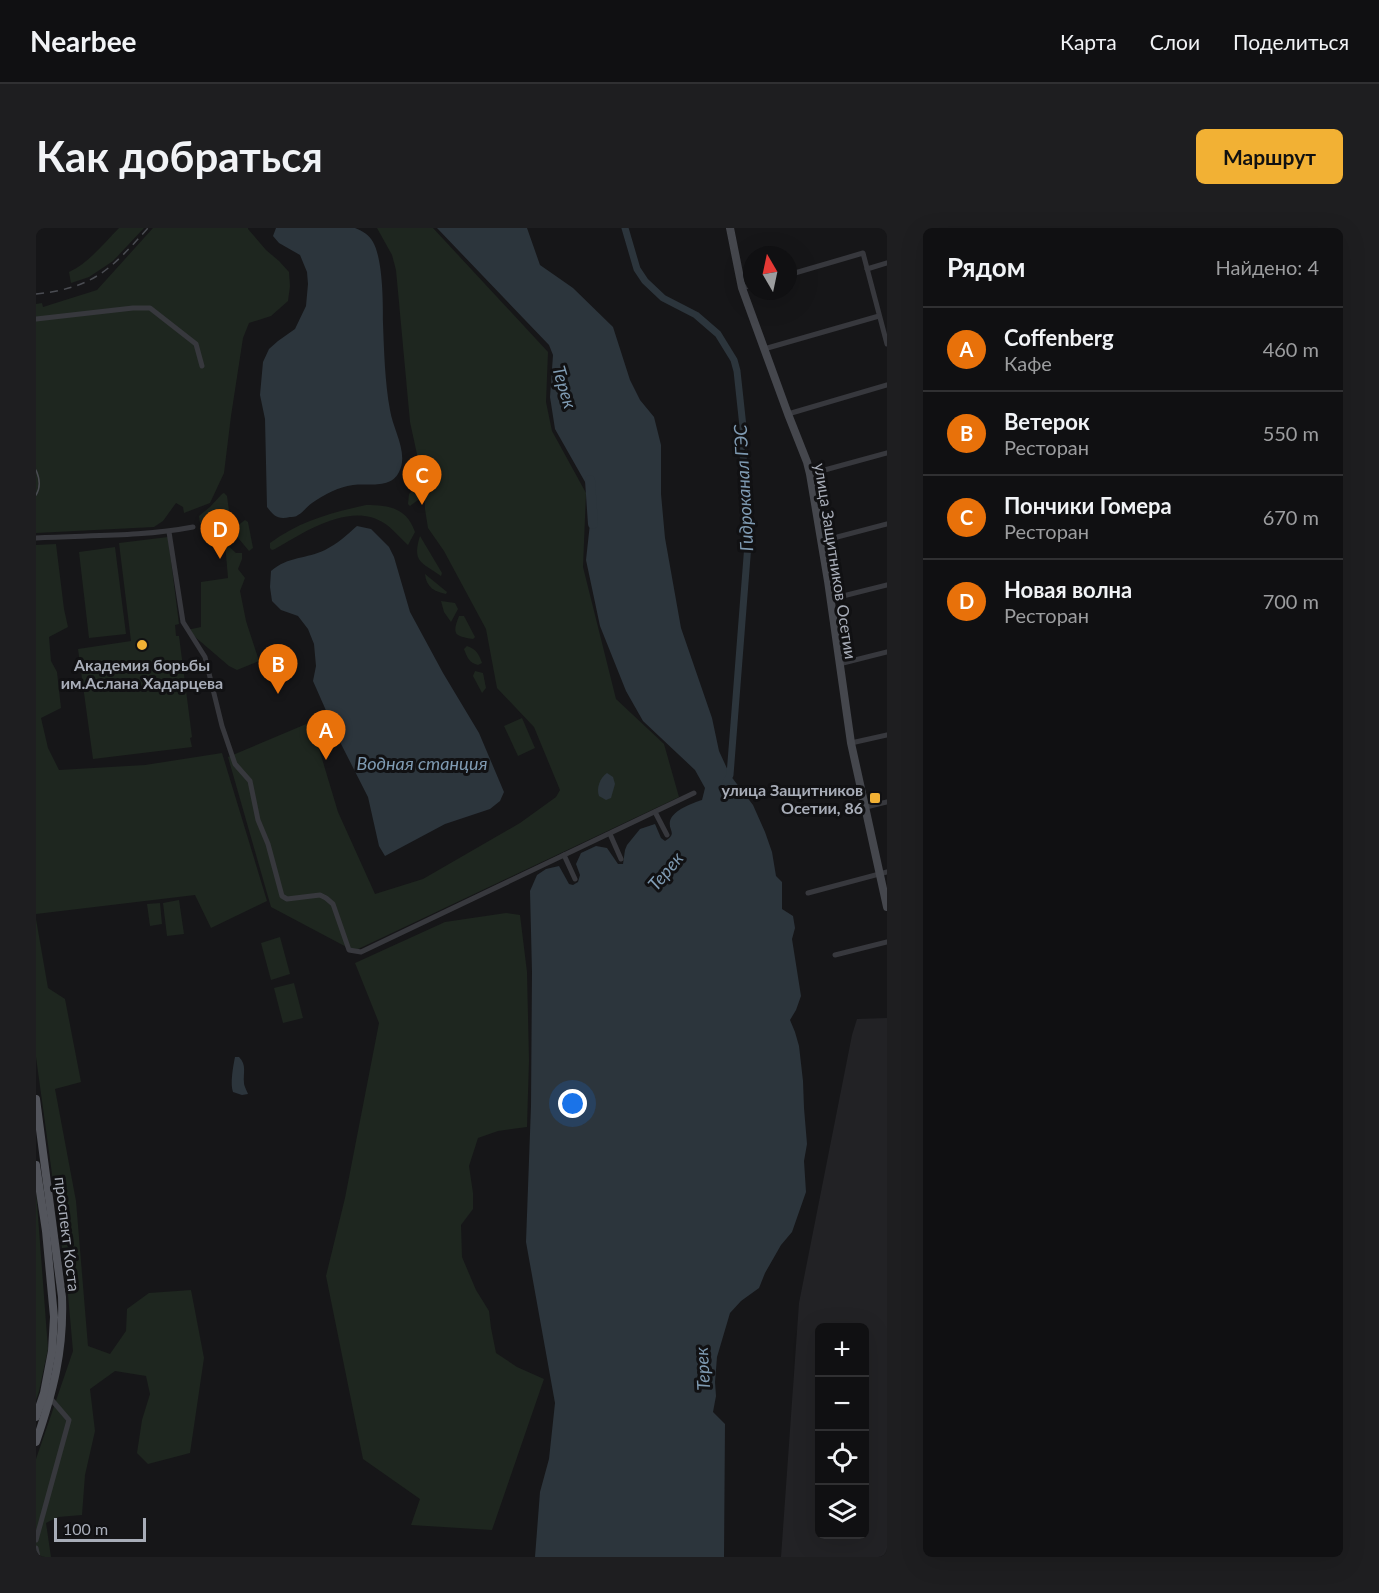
<!DOCTYPE html>
<html lang="ru">
<head>
<meta charset="utf-8">
<style>
	:root { --surface:#101012; --page:#1e1e20; --text:#f1f3f6; --muted:#9c9d9f; --line:#303032; --accent:#f2b134 }
	body { margin:0; font-family:Lato,sans-serif; background:var(--page); color:var(--text) }
	.controls { position:absolute; right:18px; bottom:18px; display:grid; overflow:hidden; border-radius:9px; box-shadow:0 6px 24px #0002 }
	.controls button { width:54px; height:54px; display:grid; place-items:center; padding:0; border:0; border-bottom:2px solid var(--line); background:var(--surface); color:var(--text); font:30px sans-serif }
	.compass { position:absolute; left:707px; top:18px; width:54px; height:54px; border-radius:50%; background:var(--surface); box-shadow:0 6px 24px #0002; rotate:351deg }
	.scale { position:absolute; left:18px; bottom:15px; width:92px; box-sizing:border-box; padding-left:6px; border:3px solid #a8adb8; border-top:0; font-size:16px; line-height:21px; white-space:nowrap; color:#a8adb8; -webkit-text-stroke:4px #111113; paint-order:stroke }
	.you { position:absolute; left:537px; top:876px; width:21px; height:21px; margin:-15px; border:4px solid #fff; border-radius:50%; background:#1a73e8; box-shadow:0 0 0 9px #1a73e833 }
	.badge { display:grid; place-items:center; width:39px; height:39px; border-radius:50%; background:var(--accent); color:#fff; font-size:20px; font-weight:700 }
	.pin { position:absolute; translate:-50% -50px; filter:drop-shadow(0 2px 3px #0008) }
	.pin::after { content:''; position:absolute; top:32px; width:21px; height:18px; background:inherit; clip-path:polygon(0 0,100% 0,50% 100%) }
	.list { margin:0; padding:0; list-style:none }
	h2 { display:flex; justify-content:space-between; align-items:center; height:78px; margin:0; padding:0 24px; font-size:26px }
	h2 small { font-size:20px; font-weight:400; color:var(--muted) }
	.list li { display:grid; grid-template-columns:39px 1fr auto; gap:18px; align-items:center; box-sizing:border-box; height:84px; padding:0 24px; border-top:2px solid var(--line) }
	.list b { display:block; font-size:22px; white-space:nowrap }
	.list p { margin:0; font-size:20px; white-space:nowrap; color:var(--muted) }
	.list em { font-size:20px; font-style:normal; color:var(--muted) }
	.icon { flex:none; width:33px; height:33px; fill:none; stroke:currentColor; stroke-width:2; stroke-linecap:round; stroke-linejoin:round }
	.map { position:relative; flex:none; width:851px; height:1329px; overflow:hidden; border-radius:9px }
	header { display:flex; align-items:center; gap:36px; box-sizing:border-box; height:84px; padding:0 30px; background:var(--surface); border-bottom:2px solid var(--line) }
	header strong { font-size:28px }
	nav { display:flex; gap:33px; margin-inline-start:auto; font-size:21px }
	.intro { display:flex; align-items:center; justify-content:space-between; box-sizing:border-box; height:144px; padding:0 36px }
	h1 { margin:0; font-size:42px }
	.button { padding:15px 27px; border-radius:9px; background:var(--accent); color:#111; font-size:21px; font-weight:700 }
	main { display:flex; gap:36px; padding:0 36px }
	aside { flex:1; background:var(--surface); border-radius:9px; box-shadow:0 6px 24px #0002 }
	.map>svg:first-child { display:block }
</style>
</head>
<body>
<header>
<strong>Nearbee</strong>
<nav><a>Карта</a><a>Слои</a><a>Поделиться</a></nav>
</header>
<div class="intro"><h1>Как добраться</h1><a class="button">Маршрут</a></div>
<main>
<div class="map">
<svg width="851" height="1329" viewBox="0 0 851 1329">
	<rect width="100%" height="100%" fill="#161618"/>
	<path fill="#222225" fill-rule="evenodd" d="M851 790V1329H745L763 1075 816 807 821 791ZM784 1100H828V1306H784Z"/>
	<g fill="#1e261f">
		<path d="M83 0H108L77 33 53 49 35 55 33 44C53 35 68 15 83 0Z"/>
		<path d="M117 0H212V1L230 22 243 33 253 44 254 58 252 73 235 88 213 95 207 110 195 188 188 245 174 275 148 285 147 279 140 275 127 293 118 299 0 305V76L6 75 7 79 61 62Z"/>
		<path d="M341 0H397L512 124 510 174 516 203 550 265 547 339 580 471 628 516 643 569 318 723 235 679 192 529 275 494 302 584 339 666 387 651 484 595 520 569 524 562 498 499 461 460 450 401 408 323 392 300 389 281V263L374 194 360 42 356 27Z"/>
		<path d="M375 264H385L386 269 374 278 372 276 373 266Z"/>
		<path d="M188 265 191 268 194 290C187 298 174 299 164 295L163 288 174 279 186 266Z"/>
		<path d="M330 277C353 277 371 280 379 304L372 317C364 310 356 300 348 295 315 273 268 304 239 321L236 322 234 320V315C264 293 294 285 330 277Z"/>
		<path d="M209 292 212 294 217 320 213 323 198 305 197 301Z"/>
		<path d="M384 308 406 345 405 348C385 334 376 334 384 308Z"/>
		<path d="M132 309 143 396 139 397 140 408H143L156 509 154 510 156 519 57 531 42 421 95 413 83 315Z"/>
		<path d="M189 315 200 325H206V331L202 341 209 350 204 363 210 393 223 433 201 442 193 438 151 402 165 399V354L192 350Z"/>
		<path d="M20 316 28 381 32 399 13 409 15 433 21 444 25 480 5 490 12 520 23 542 109 537 186 525 231 673 175 700 159 667 0 686V317Z"/>
		<path d="M79 319 90 406 53 410 43 324Z"/>
		<path d="M389 346 411 364 410 366C399 364 390 359 389 346Z"/>
		<path d="M405 373 419 375 422 381 415 394 408 384Z"/>
		<path d="M423 388H428L439 409 437 411C418 408 416 406 423 388Z"/>
		<path d="M431 418C440 421 443 426 446 435L442 437C433 435 431 429 428 421Z"/>
		<path d="M439 443 447 445 450 460 446 465 437 448Z"/>
		<path d="M486 490 499 520 482 528 468 498Z"/>
		<path d="M143 672 148 706 131 708 127 675Z"/>
		<path d="M124 675 126 696 114 698 111 676Z"/>
		<path d="M470 685 484 687 491 744 493 832 491 899 462 903 442 910 433 938 437 965V981L425 997 426 1029 440 1062 453 1083 455 1100 460 1125 481 1139 508 1151 456 1302 375 1297 384 1271 327 1231 290 1048 309 970 343 795 319 735 409 694Z"/>
		<path d="M0 691 12 760 29 771 45 854 19 861 40 973 52 1118 74 1126 90 1103 91 1081 113 1065 155 1062 168 1130 154 1225 112 1236 101 1225 106 1192 114 1166 110 1148 79 1143 54 1161 59 1203 49 1247 46 1287 22 1289 10 1295 15 1329H0V1231L37 1123 31 1056 0 829Z"/>
		<path d="M244 709 254 746 235 752 225 715Z"/>
		<path d="M258 755 267 790 247 795 238 760Z"/>
		<path d="M0 962 12 1121 3 1163 0 1172Z"/>
	</g>
	<g fill="#2c353c">
		<path d="M240 0H319C327 3 333 7 337 14 347 32 347 74 347 95 348 123 349 155 354 182 357 202 373 225 363 244 355 261 332 255 317 257 302 259 289 266 276 275 271 278 267 285 262 287 260 289 256 289 254 289 242 292 238 288 231 279L229 191 224 167 227 134 233 121 242 113 259 101 270 78 272 56 271 44 264 27 243 15 237 8Z"/>
		<path d="M401 0H491L504 37 537 60 577 99 594 152 604 172 618 189 625 217V266L629 310 645 400 676 490 683 523 694 547 717 577 729 604 736 624 740 648 746 654V681L757 688 759 700 756 711 765 768 760 782 754 792 759 804 763 818 767 853 768 880 771 916 768 933 770 964 756 1004 745 1017 729 1045 723 1060 705 1073 694 1085 681 1129 679 1154 680 1168 677 1184 689 1196 688 1329H499L504 1264 513 1231 519 1175 490 1014 495 878 496 744 494 663 501 647 510 641 523 638 533 656 537 657 542 654 544 647 540 636 545 625 560 618 571 620 582 636H587L589 622 591 617 604 601 619 596 625 610 629 613C642 605 632 603 634 593 637 582 657 575 666 572L669 560 659 542 607 493 590 463 564 398 550 332 557 268 519 201 514 169 517 127 513 117Z"/>
		<path d="M321 298 335 301 353 319 358 329 374 384 407 445 443 505 468 564 464 573 454 581 409 596 349 628 343 618 332 569 303 512 277 453 280 438 278 416 272 401 262 388 245 382 236 373 234 359 235 343C252 328 271 331 289 322 301 316 311 307 321 298Z"/>
		<path d="M571 545 577 549 579 556 575 570 570 572 563 568C560 560 564 550 571 545Z"/>
		<path d="M199 829H203C211 837 207 845 208 855 208 858 211 863 212 866L206 867 197 864C194 856 197 839 199 829Z"/>
	</g>
	<g fill="none" stroke-linecap="round" stroke-linejoin="round">
		<path stroke="#2c353c" stroke-width="7" d="M589 0 601 41 609 53 627 70 660 87 682 106 698 132 701 143 708 208 707 238 712 316 694 547 690 554"/>
		<path stroke="#2c353c" stroke-width="10" d="M554 252 557 296"/>
		<g stroke="#37383d" stroke-width="5">
			<path d="M831 41 851 35"/>
			<path d="M752 47 827 25 851 116"/>
			<path d="M706 60 716 57"/>
			<path d="M0 91 97 80H114L160 116 166 138"/>
			<path d="M728 121 843 88"/>
			<path d="M752 186 851 157"/>
			<path d="M774 246 851 225"/>
			<path d="M133 304 147 394 169 429 186 498 199 536 214 553 222 592 232 616 246 668 251 671 284 667 290 670 297 676 313 722 325 724 658 565"/>
			<path d="M0 310C53 307 105 309 157 299"/>
			<path d="M786 313 851 296"/>
			<path d="M795 371 851 357"/>
			<path d="M803 436 851 424"/>
			<path d="M815 515 851 507"/>
			<path d="M830 579 851 574"/>
			<path d="M619 584 631 607"/>
			<path d="M574 606 585 631"/>
			<path d="M528 627 539 651"/>
			<path d="M772 665 851 644"/>
			<path d="M799 727 851 714"/>
			<path d="M0 1312 33 1192 15 1171"/>
			<path d="M0 1320 2 1329"/>
		</g>
		<path stroke="#45474d" stroke-width="8" d="M694 0 706 60 752 186 771 234 774 246 792 353 815 515 851 679"/>
		<g stroke="#53555c" stroke-width="8">
			<path d="M0 871 26 1069C28 1123 17 1164 0 1214"/>
			<path d="M0 937 10 1003 18 1089 16 1123 8 1165 0 1189"/>
		</g>
		<path stroke="#4a4c52" stroke-width="1.5" d="M0 242C4 251 5 259 0 267"/>
		<path stroke="#4a4c52" stroke-width="1.5" stroke-dasharray="8 6" stroke-linecap="butt" d="M0 66C58 60 75 41 112 0"/>
	</g>
	<g fill="#f2b134" stroke="#111113" stroke-width="2">
		<circle cx="106" cy="417" r="6"/>
		<rect x="833" y="564" width="12" height="12" rx="3"/>
	</g>
	<g text-anchor="middle" dominant-baseline="central" stroke-width="6" stroke-linejoin="round" paint-order="stroke">
		<g font-size="16" fill="#a8adb8" stroke="#111113">
			<text transform="translate(800 333) rotate(81)">улица Защитников Осетии</text>
			<text transform="translate(32 1006) rotate(83)">проспект Коста</text>
		</g>
		<g font-size="16" font-weight="bold" fill="#a8adb8" stroke="#111113">
			<text x="106" y="436">Академия борьбы<tspan x="106" dy="18">им.Аслана Хадарцева</tspan></text>
			<text x="827" y="561" text-anchor="end">улица Защитников<tspan x="827" dy="18">Осетии, 86</tspan></text>
		</g>
		<g font-size="18" font-style="italic" fill="#7f9bb3" stroke="#111113">
			<text transform="translate(529 159) rotate(73)">Терек</text>
			<text transform="translate(707 260) rotate(-93)">Гидроканал ГЭС</text>
			<text x="386" y="535">Водная станция</text>
			<text transform="translate(629 643) rotate(-50)">Терек</text>
			<text transform="translate(666 1141) rotate(-93)">Терек</text>
		</g>
	</g>
</svg>
<div class="controls">
<button>+</button>
<button>−</button>
<button><svg class="icon" aria-label="locate" viewBox="0 0 24 24"><circle cx="12" cy="12" r="6"/><path d="M12 2v4M12 18v4M2 12h4M18 12h4"/></svg></button>
<button><svg class="icon" aria-label="layers" viewBox="0 0 24 24"><path d="M12 4l9 5-9 5-9-5zM3 14l9 5 9-5"/></svg></button>
</div>
<svg class="compass" viewBox="-18 -18 36 36"><path d="M0-13l5 13h-10z" fill="#e53935"/><path d="M0 13l5-13h-10z" fill="#9c9d9f"/></svg>
<div class="scale">100 m</div>
<div class="you"></div>
<div class="pin badge" style="left:290px;top:532px;background:#e8710a">A</div>
<div class="pin badge" style="left:242px;top:466px;background:#e8710a">B</div>
<div class="pin badge" style="left:386px;top:277px;background:#e8710a">C</div>
<div class="pin badge" style="left:184px;top:331px;background:#e8710a">D</div>
</div>
<aside>
<h2>Рядом<small>Найдено: 4</small></h2>
<ul class="list">
<li><span class="badge" style="background:#e8710a">A</span><div><b>Coffenberg</b><p>Кафе</p></div><em>460 m</em></li>
<li><span class="badge" style="background:#e8710a">B</span><div><b>Ветерок</b><p>Ресторан</p></div><em>550 m</em></li>
<li><span class="badge" style="background:#e8710a">C</span><div><b>Пончики Гомера</b><p>Ресторан</p></div><em>670 m</em></li>
<li><span class="badge" style="background:#e8710a">D</span><div><b>Новая волна</b><p>Ресторан</p></div><em>700 m</em></li>
</ul>
</aside>
</main>
</body>
</html>
